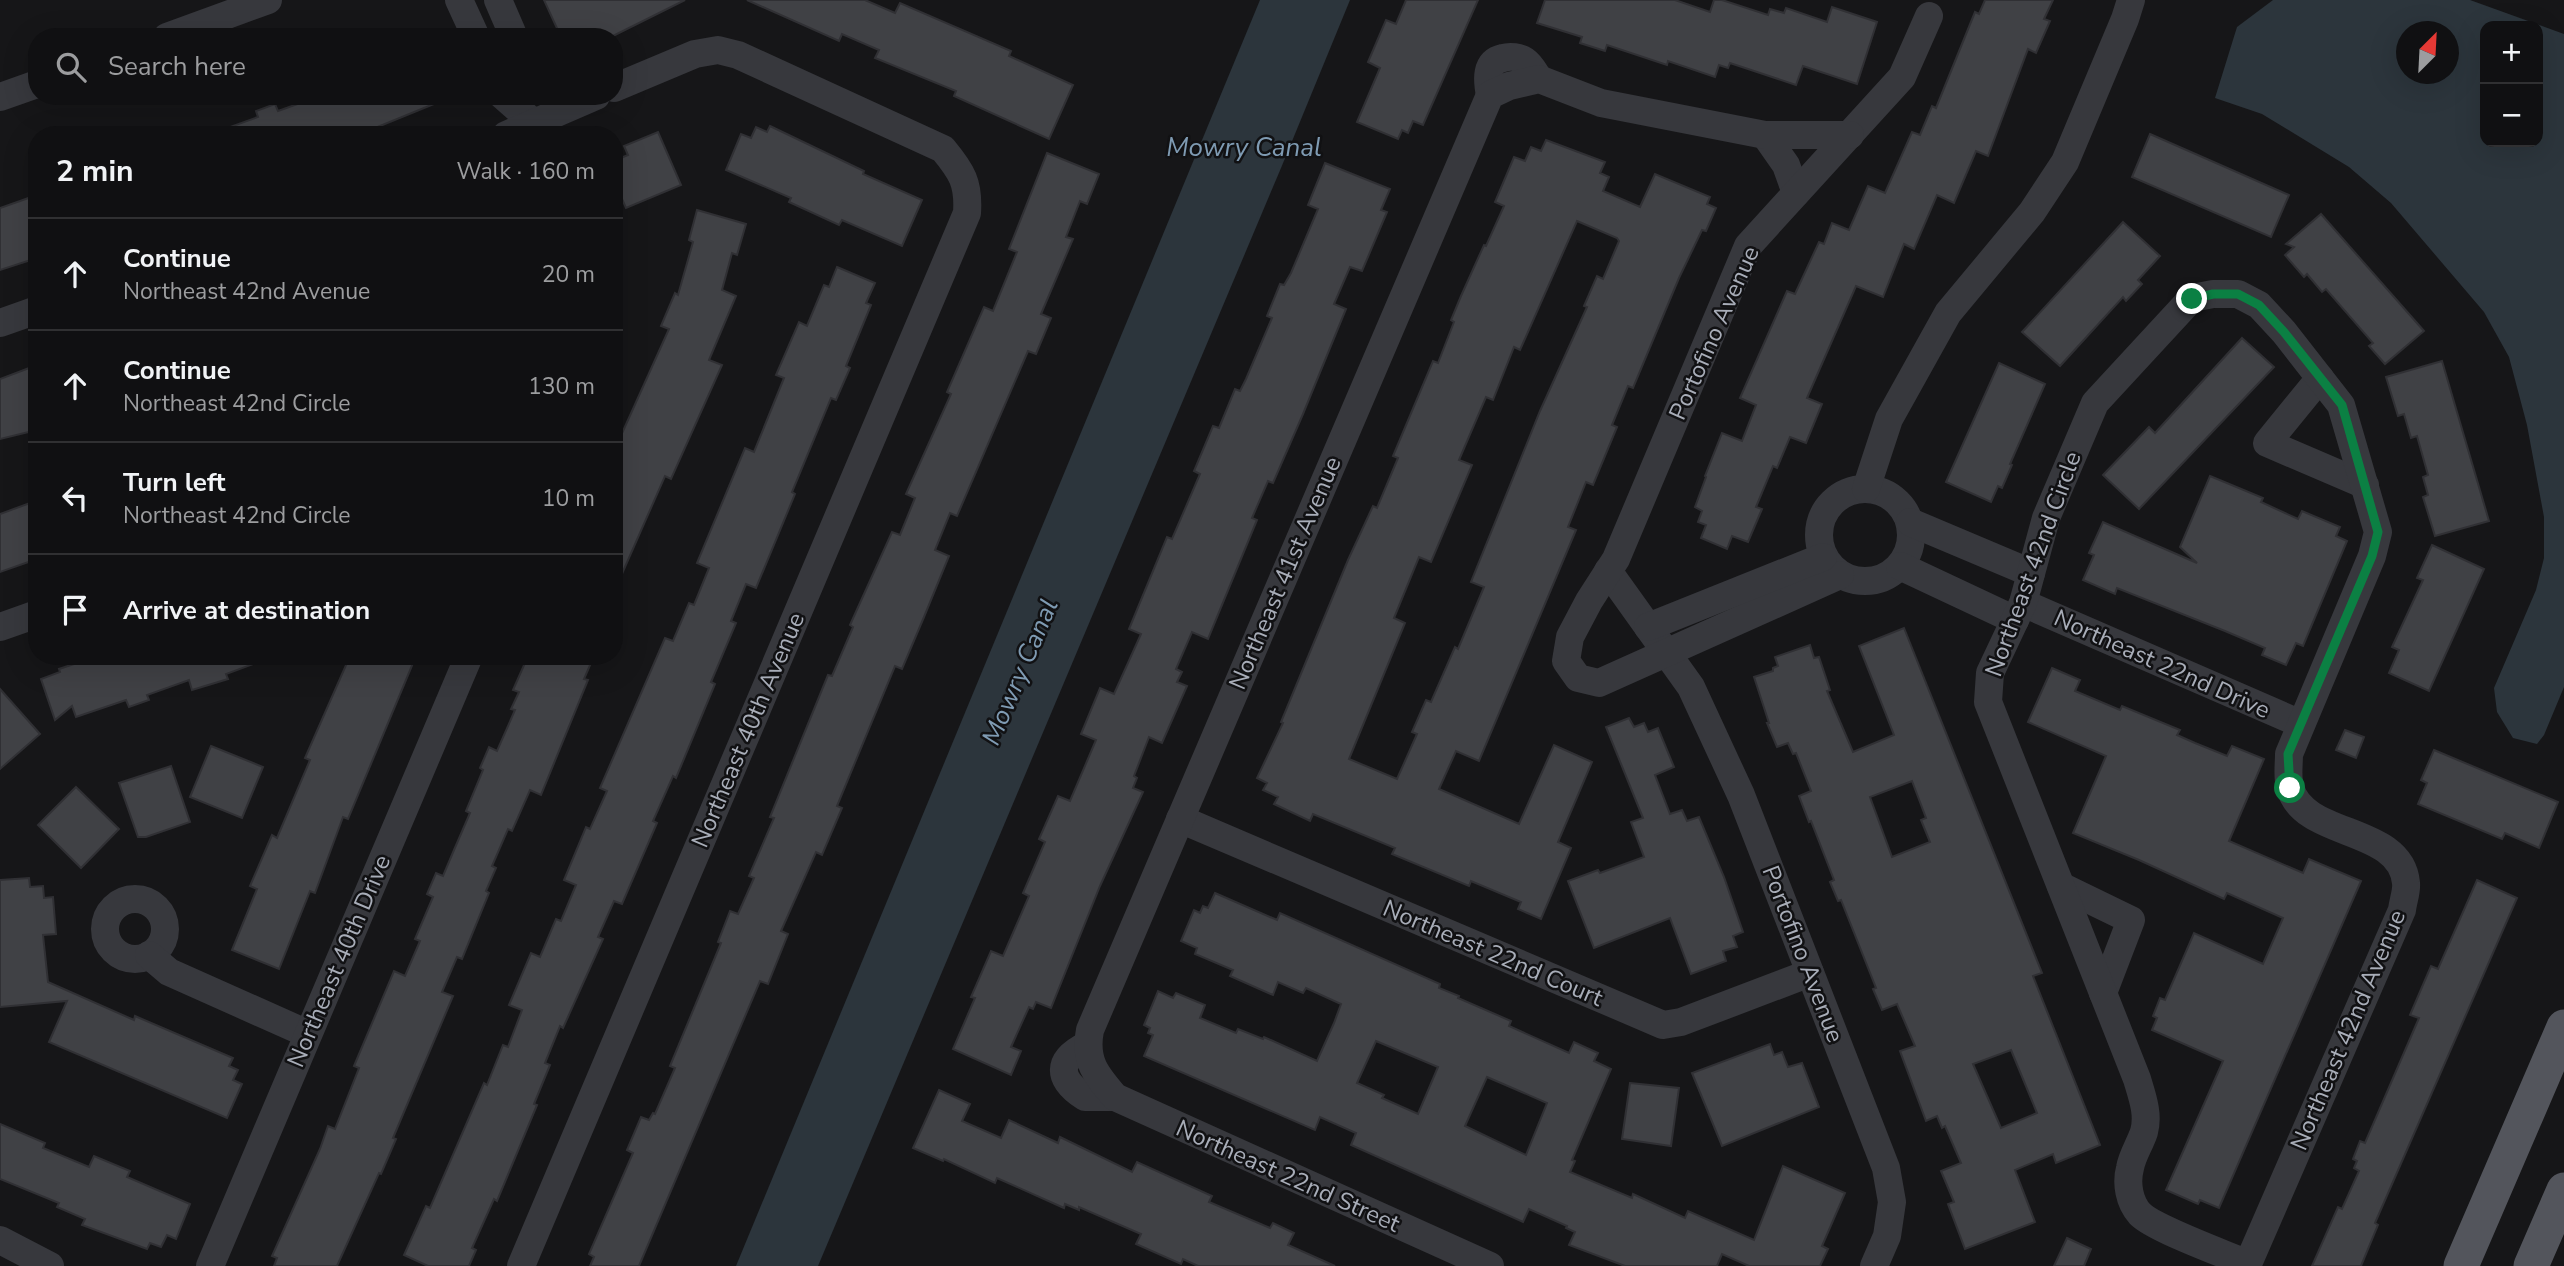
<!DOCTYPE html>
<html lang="en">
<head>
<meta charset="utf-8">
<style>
	:root { --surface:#101012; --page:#19191b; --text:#f1f3f6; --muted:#9c9d9f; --line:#303032 }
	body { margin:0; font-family:"Nunito Sans",sans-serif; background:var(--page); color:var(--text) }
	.controls { position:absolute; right:21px; top:21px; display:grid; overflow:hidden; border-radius:14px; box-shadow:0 7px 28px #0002 }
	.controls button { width:63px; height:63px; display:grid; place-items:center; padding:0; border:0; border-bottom:2px solid var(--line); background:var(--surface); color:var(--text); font:35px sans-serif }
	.compass { position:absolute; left:2396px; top:21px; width:63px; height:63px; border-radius:50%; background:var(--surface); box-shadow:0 7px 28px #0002; rotate:24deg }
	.stop { position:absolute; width:21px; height:21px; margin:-16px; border:5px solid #0b8043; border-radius:50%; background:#fff }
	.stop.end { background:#0b8043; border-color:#fff; box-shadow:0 2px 7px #0008 }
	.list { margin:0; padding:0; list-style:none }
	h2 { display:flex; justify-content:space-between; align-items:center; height:91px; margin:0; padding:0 28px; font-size:30px }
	h2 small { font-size:23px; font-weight:400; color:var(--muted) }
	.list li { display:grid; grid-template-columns:46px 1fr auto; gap:21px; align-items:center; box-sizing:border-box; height:112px; padding:0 28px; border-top:2px solid var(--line) }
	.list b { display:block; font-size:26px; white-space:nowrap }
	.list p { margin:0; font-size:23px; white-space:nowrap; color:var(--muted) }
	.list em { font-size:23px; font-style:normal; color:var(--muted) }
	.icon { flex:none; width:38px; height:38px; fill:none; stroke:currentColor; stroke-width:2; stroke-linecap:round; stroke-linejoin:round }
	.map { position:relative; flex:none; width:2564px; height:1266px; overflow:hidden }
	.search { position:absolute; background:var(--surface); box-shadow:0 7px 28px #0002; left:28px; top:28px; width:595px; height:77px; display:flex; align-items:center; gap:18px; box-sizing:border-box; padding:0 24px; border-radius:28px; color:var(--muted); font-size:26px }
	.panel { position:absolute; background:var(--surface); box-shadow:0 7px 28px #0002; left:28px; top:126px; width:595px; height:539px; border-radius:28px }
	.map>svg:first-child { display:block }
</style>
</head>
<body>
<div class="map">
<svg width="2564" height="1266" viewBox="0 0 2564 1266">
	<rect width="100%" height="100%" fill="#161618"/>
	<g fill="#2c353c" fill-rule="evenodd">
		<path d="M1260 0H1350L1281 168 818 1266H736Z"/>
		<path d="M2273 0H2470L2564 34V687L2544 735 2537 744 2513 738 2497 712 2494 688 2536 590 2544 558V517L2527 425 2509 357 2484 312 2391 203 2349 167 2262 114 2215 98 2237 27ZM2485 26H2538V142H2485ZM2406 32H2448V74H2406Z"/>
	</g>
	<g fill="#404145" stroke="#303034" stroke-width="2" fill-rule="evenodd">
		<path d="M544 0H685L611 37H561Z"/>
		<path d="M747 0H865L895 13 900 3 1011 51 1009 56 1073 85 1049 139 954 96 956 91 875 58 879 50 842 34 839 41Z"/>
		<path d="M1406 0H1478L1423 125 1413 121 1408 133 1402 130 1398 139 1357 122 1380 68 1368 62 1386 20 1396 24Z"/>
		<path d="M1545 0H1675L1710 12 1714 0H1722L1768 15 1770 9 1784 13 1786 8 1827 22 1832 7 1877 22 1857 84 1803 66 1796 85 1730 63 1728 68 1719 65 1715 77 1668 61 1667 65 1607 45 1605 51 1580 43 1582 37 1537 23Z"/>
		<path d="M1985 0H2053L2044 19 2050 21 2036 53 2028 49 1988 156 1976 151 1954 203 1937 195 1914 249 1904 244 1883 297 1856 286 1807 398 1822 404 1806 443 1790 437 1777 468 1773 466 1756 507 1762 509 1748 542 1732 536 1727 549 1701 538 1706 525 1698 522 1702 511 1695 507 1706 477 1705 476 1722 433 1742 441 1756 405 1740 398 1787 291 1795 294 1819 242 1824 244 1832 223 1849 230 1868 186 1885 193 1912 132 1920 135 1932 106 1936 108 1975 12 1979 14Z"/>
		<path d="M320 96H451V97L358 135H217L216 132 258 117 256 111 275 104 278 111Z"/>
		<path d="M770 126 864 171 863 174 922 200 902 246 842 220 839 225 789 202 791 198 726 170 741 134 751 138 756 127 767 132Z"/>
		<path d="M658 132 681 185 626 208 614 181V161L628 155 624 146Z"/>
		<path d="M2150 134 2289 195 2271 237 2132 177Z"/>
		<path d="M1546 140 1605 162 1600 173 1609 177 1603 191 1640 207 1655 174 1710 197 1707 204 1716 208 1706 231 1702 230 1679 278 1633 388 1628 386 1612 425 1617 427 1593 485 1586 482 1568 527 1576 530 1479 761 1456 751 1439 789 1519 824 1554 745 1592 762 1558 842 1571 848 1541 919 1518 909 1521 902 1471 881 1469 886 1392 854 1395 848 1313 814 1310 821 1274 804 1278 797 1263 790 1267 783 1257 778 1283 723 1281 722 1348 560 1373 506 1377 508 1398 458 1393 456 1433 361 1438 363 1454 322 1451 320 1461 296 1484 245 1486 246 1504 206 1495 202 1514 157 1525 161 1531 147 1541 151ZM1577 221 1617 238 1619 241 1603 279 1597 276 1584 306 1587 307 1540 411 1471 582 1484 587 1458 649 1455 647 1431 702 1426 700 1412 732 1417 734 1397 779 1349 759 1405 623 1394 618 1419 557 1431 562 1472 465 1459 460 1486 397 1493 400 1514 347 1520 350Z"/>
		<path d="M1047 153 1099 174 1087 204 1080 201 1066 237 1073 239 1041 314 1051 318 1036 354 1028 351 957 516 950 513 935 550 949 556 924 617 902 669 895 666 837 806 842 808 822 855 816 852 781 931 788 934 768 984 760 981 639 1266H590L594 1257 589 1254 633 1153 627 1150 641 1117 649 1120 653 1113 655 1114 675 1068 670 1066 721 943 718 942 730 911 738 914 754 878 749 876 774 818 770 817 828 675 832 676 853 627 850 625 892 532 900 535 915 498 906 494 951 394 947 392 984 307 993 311 1017 252 1009 249Z"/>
		<path d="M1325 163 1390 189 1381 210 1387 212 1362 271 1350 267 1334 304 1346 309 1303 414 1273 483 1268 481 1252 518 1257 520 1208 639 1192 632 1176 669 1182 672 1177 682 1187 686 1162 743 1149 737 1134 776 1137 778 1133 788 1143 792 1100 886 1051 1008 1036 1002 1033 1009 1029 1007 1011 1047 1021 1051 1011 1075 953 1049 975 998 971 997 991 951 1003 956 1029 896 1023 893 1045 842 1039 839 1058 796 1070 801 1096 740 1081 734 1100 688 1114 694 1141 634 1129 629 1167 537 1172 539 1200 474 1194 471 1213 426 1219 428 1235 389 1240 391 1246 379 1272 318 1267 316 1280 284 1284 285 1291 273 1318 209 1308 205Z"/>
		<path d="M37 195V258L0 270V208Z"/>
		<path d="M697 210 746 224 737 255 732 253 722 290 736 296 709 360 722 365 671 479 665 476 614 592V451L669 329 661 326 675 293 678 295 693 242 689 240Z"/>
		<path d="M2321 214 2424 331 2385 364 2369 346 2373 343 2326 289 2322 292 2307 274 2304 277 2285 255 2294 247 2286 244Z"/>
		<path d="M2123 222 2160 256 2138 280 2142 284 2126 301 2123 297 2060 366 2022 332Z"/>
		<path d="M837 267 875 283 866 303 871 305 846 366 850 368 836 400 831 398 792 492 795 494 756 588 746 584 731 621 736 623 711 682 715 684 676 778 673 776 653 821 657 823 622 904 614 901 598 937 603 939 563 1028 560 1026 545 1063 550 1065 534 1104 537 1105 497 1201 494 1199 472 1248 476 1250 469 1266H428L404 1255 426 1206 430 1208 484 1083 487 1085 503 1045 508 1047 522 1010 509 1005 531 953 540 957 556 919 561 921 576 885 564 880 586 827 590 829 607 791 600 788 665 638 673 641 689 603 694 605 709 568 697 563 745 448 754 452 784 378 776 375 799 322 807 326 824 285 829 287Z"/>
		<path d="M2242 338 2274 367 2139 509 2103 475 2149 427 2155 433Z"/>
		<path d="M2442 361 2489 521 2435 536 2423 497 2428 495 2423 477 2428 475 2417 436 2411 438 2404 414 2398 416 2386 377Z"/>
		<path d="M1999 363 2045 384 2010 464 2012 465 2002 488 1998 486 1991 502 1946 482Z"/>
		<path d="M37 365V430L0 439V379Z"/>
		<path d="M2210 476 2263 498 2261 502 2298 519 2302 511 2340 527 2336 536 2347 541 2303 646 2296 643 2286 665 2262 655 2265 648 2225 631 2117 588 2115 594 2083 580 2094 555 2089 553 2103 522 2197 563 2180 547Z"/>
		<path d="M30 503 37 522V559L0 572V514Z"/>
		<path d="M2432 545 2484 569 2429 691 2389 673 2399 650 2392 647 2423 580 2417 578Z"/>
		<path d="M1904 628 2042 973 2033 976 2100 1145 2056 1163 2053 1154 2015 1170 2035 1222 1965 1249 1948 1204 1954 1202 1941 1171 1961 1163 1945 1126 1942 1128 1937 1116 1926 1121 1900 1051 1915 1046 1897 1004 1882 1010 1873 989 1876 988 1841 900 1838 901 1830 882 1834 880 1811 821 1809 822 1799 796 1811 791 1796 753 1793 754 1788 743 1777 747 1767 723H1769L1754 677 1773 671V668L1778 666 1775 657 1810 645 1814 658 1819 657 1830 690 1827 691 1853 752 1894 735 1859 646ZM1912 781 1926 818 1921 820 1930 842 1892 857 1870 797ZM2011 1050 2037 1113 2001 1128 1973 1064Z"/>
		<path d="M98 656H266L267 659 226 674 228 679 192 690 189 680 147 695 149 700 129 707 126 700 76 717 72 706 55 720 41 679 60 672 59 669Z"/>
		<path d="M350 656H416L348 819 343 817 315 893 310 891 279 969 232 950 257 889 250 886 272 835 277 838 310 760 305 758Z"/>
		<path d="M528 656H594L584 679 588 680 541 795 530 790 512 831 508 829 492 866 496 868 486 891 489 893 462 959 457 957 442 992 453 996 393 1138 396 1139 381 1174 379 1173 337 1266H274L277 1258 272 1256 320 1149 328 1126 335 1129 359 1068 354 1066 394 971 405 976 420 941 415 939 433 897 427 894 436 873 443 876 454 850 470 813 466 811 483 770 480 768 489 747 497 751 515 710 511 709 519 692 513 690Z"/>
		<path d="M2052 668 2080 680 2075 691 2120 710 2122 706 2180 730 2177 735 2195 743 2227 756 2232 746 2264 759 2229 841 2303 873 2309 859 2361 881 2219 1208 2200 1200 2198 1204 2166 1190 2223 1061 2152 1030 2157 1018 2153 1016 2160 998 2165 1000 2194 933 2263 964 2283 918 2227 893 2224 899 2139 860 2073 833 2106 756 2028 722Z"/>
		<path d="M0 689 40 734 0 769Z"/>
		<path d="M1629 718 1634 727 1644 723 1648 732 1658 728 1674 767 1655 775 1670 814 1682 810 1687 821 1699 817 1724 877 1743 932 1733 936 1737 947 1723 951 1726 961 1691 974 1670 918 1594 948 1568 881 1598 870 1600 873 1644 857 1631 822 1643 818 1606 727Z"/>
		<path d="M2345 730 2364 737 2356 758 2336 750Z"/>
		<path d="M211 746 263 767 242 818 190 797Z"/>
		<path d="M2434 750 2558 802 2539 848 2505 833 2502 839 2418 804 2427 783 2421 780Z"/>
		<path d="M171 766 190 822 146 837H138L119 783Z"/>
		<path d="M76 787 119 829 81 868 38 825Z"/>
		<path d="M29 878 30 887 43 886 44 898 53 897 56 934 43 935 48 982 134 1020 135 1016 233 1058 229 1066 238 1070 233 1080 242 1084 227 1118 49 1042 67 1001 0 1007V880Z"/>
		<path d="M2477 880 2517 898 2375 1223 2378 1225 2361 1266H2312L2338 1207 2342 1209 2359 1171 2354 1168 2357 1161 2353 1159 2360 1141 2365 1143 2419 1018 2410 1015 2431 966 2438 969Z"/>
		<path d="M1215 893 1277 920 1280 913 1440 984 1439 988 1459 996 1458 998 1511 1021 1509 1026 1569 1053 1574 1042 1598 1053 1594 1061 1611 1069 1572 1160 1575 1161 1570 1172 1632 1198 1633 1194 1685 1218 1688 1211 1754 1240 1783 1166 1845 1193 1822 1246 1828 1249 1820 1266H1749L1722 1254 1717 1266H1625L1569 1245 1575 1232 1566 1228 1567 1226 1529 1209 1523 1222 1351 1145 1356 1133 1320 1117 1315 1130 1144 1056 1153 1035 1148 1033 1150 1028 1144 1025 1158 991 1173 998 1176 993 1205 1005 1200 1018 1236 1033 1238 1029 1263 1039 1264 1037 1317 1061 1334 1023 1341 1004 1306 988 1303 993 1278 982 1273 995 1230 976 1233 970 1195 954 1197 948 1181 941 1194 910 1200 913 1203 906 1208 908ZM1376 1041 1438 1067 1418 1114 1382 1098 1384 1095 1357 1083ZM1487 1077 1547 1103 1526 1155 1465 1126Z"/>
		<path d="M1770 1044 1774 1055 1782 1052 1788 1067 1802 1063 1819 1107 1722 1146 1692 1073Z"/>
		<path d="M1630 1083 1679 1088 1671 1146 1622 1139Z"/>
		<path d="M939 1090 970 1104 962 1121 1001 1138 1009 1120 1058 1143 1060 1137 1132 1172 1137 1162 1212 1196 1209 1202 1270 1228 1273 1223 1294 1233 1288 1245 1335 1266H1198L1183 1259 1181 1264 1136 1244 1141 1234 1079 1207V1210L1065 1204 1064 1208 997 1178 995 1183 944 1159 943 1161 913 1148Z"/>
		<path d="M0 1124 45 1143 43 1148 89 1167 94 1156 130 1171 127 1177 190 1204 176 1239 167 1235 161 1247 150 1243 147 1249 82 1225 85 1219 57 1207 59 1203 0 1179Z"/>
		<path d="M2067 1238 2091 1249 2084 1266H2054Z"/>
	</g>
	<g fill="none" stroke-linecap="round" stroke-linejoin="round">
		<g stroke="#37383d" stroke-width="28">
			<path d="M459 0 476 37"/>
			<path d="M498 0 514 37"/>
			<path d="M167 37 268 0"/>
			<path d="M1490 95C1487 80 1485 62 1503 58 1510 56 1519 57 1525 61 1531 65 1535 73 1539 79"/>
			<path d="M503 96 534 123"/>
			<path d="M0 97 37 84"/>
			<path d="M506 135 596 96"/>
			<path d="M1765 135 1786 165 1796 193"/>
			<path d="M0 323 37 310"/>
			<path d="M2320 378 2267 443 2365 485"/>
			<circle cx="1865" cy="535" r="46"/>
			<path d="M1866 489 1889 419 1948 313 2032 212 2065 162 2125 19 2131 0"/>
			<path d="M1910 522 2031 573"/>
			<path d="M1900 566 2015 620"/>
			<path d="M1608 571 1691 687 1741 795 1886 1168 1892 1202 1887 1236 1874 1266"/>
			<path d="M1840 575 1599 683 1578 678 1566 661 1570 637 1589 601 1616 559 1748 246 1902 77 1929 16"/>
			<path d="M2023 603 2301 724"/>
			<path d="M0 627 37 614"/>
			<path d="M1648 627 1823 557"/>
			<path d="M1180 819 1663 1025 1681 1022 1810 973"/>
			<path d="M2061 886 2131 920 2103 993"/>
			<circle cx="135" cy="929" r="30"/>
			<path d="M149 955 169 972 308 1034"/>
			<path d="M1087 1045C1056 1060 1057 1079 1085 1097H1115"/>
			<path d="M0 1240 50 1266"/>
			<path d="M210 1266 469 656"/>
			<path d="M521 1266 967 213C969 183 962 172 943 149L738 55 718 50 695 54 614 88"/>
			<path d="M1490 1266 1115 1097C1096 1075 1084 1061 1090 1030L1490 95 1509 86 1539 79 1601 103 1765 135H1850"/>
			<path d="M2247 1266 2402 910C2403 901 2407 891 2406 883 2401 825 2303 839 2290 787 2287 777 2289 765 2289 754L2372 556 2378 532 2341 405 2284 332 2259 305 2238 294H2213L2192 298 2095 403 2046 518 2023 603 1990 673 1988 702 2137 1079C2142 1096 2149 1114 2144 1132 2140 1144 2132 1156 2130 1168 2126 1183 2129 1202 2140 1214 2155 1229 2225 1254 2248 1264"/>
		</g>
		<g stroke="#53555c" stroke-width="35">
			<path d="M2461 1266 2564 1027"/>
			<path d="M2531 1266 2564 1190"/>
		</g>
	</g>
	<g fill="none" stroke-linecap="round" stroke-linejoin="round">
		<path stroke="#0b8043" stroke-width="9" d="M2192 299 2213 294H2238L2259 305 2284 332 2342 405 2378 532 2372 556 2288 754 2290 788"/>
	</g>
	<g text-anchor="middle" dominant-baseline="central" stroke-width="5" stroke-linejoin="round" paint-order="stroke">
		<g font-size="24" fill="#a8adb8" stroke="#111113">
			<text transform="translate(1714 333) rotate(-66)">Portofino Avenue</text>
			<text transform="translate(2033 564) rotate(-70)">Northeast 42nd Circle</text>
			<text transform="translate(1285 573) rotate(-67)">Northeast 41st Avenue</text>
			<text transform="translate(2162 664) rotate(24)">Northeast 22nd Drive</text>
			<text transform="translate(748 730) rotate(-67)">Northeast 40th Avenue</text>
			<text transform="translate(1493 953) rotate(23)">Northeast 22nd Court</text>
			<text transform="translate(1803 954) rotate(69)">Portofino Avenue</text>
			<text transform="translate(339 961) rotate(-67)">Northeast 40th Drive</text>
			<text transform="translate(2348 1030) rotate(-67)">Northeast 42nd Avenue</text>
			<text transform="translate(1288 1176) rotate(24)">Northeast 22nd Street</text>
		</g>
		<g font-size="26" font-style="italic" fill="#7f9bb3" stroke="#111113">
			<text x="1244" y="147">Mowry Canal</text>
			<text transform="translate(1020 672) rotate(-67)">Mowry Canal</text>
		</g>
	</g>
</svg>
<div class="controls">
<button>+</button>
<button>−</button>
</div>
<svg class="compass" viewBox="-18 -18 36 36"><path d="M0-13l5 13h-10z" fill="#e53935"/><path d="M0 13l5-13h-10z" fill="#9c9d9f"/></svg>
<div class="stop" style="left:2290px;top:788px"></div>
<div class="stop end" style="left:2192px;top:299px"></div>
<div class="search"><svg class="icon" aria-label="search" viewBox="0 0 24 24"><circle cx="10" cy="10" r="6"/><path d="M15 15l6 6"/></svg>Search here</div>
<section class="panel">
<h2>2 min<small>Walk · 160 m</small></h2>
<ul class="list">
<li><svg class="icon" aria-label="ahead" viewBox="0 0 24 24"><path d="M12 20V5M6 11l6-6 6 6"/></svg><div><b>Continue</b><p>Northeast 42nd Avenue</p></div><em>20 m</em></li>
<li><svg class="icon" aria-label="ahead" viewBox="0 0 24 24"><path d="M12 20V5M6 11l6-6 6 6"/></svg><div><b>Continue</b><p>Northeast 42nd Circle</p></div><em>130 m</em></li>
<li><svg class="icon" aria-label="left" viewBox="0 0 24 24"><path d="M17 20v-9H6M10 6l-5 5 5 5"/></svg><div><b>Turn left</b><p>Northeast 42nd Circle</p></div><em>10 m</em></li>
<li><svg class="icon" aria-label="arrive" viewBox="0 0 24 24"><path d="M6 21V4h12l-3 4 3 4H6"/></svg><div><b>Arrive at destination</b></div></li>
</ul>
</section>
</div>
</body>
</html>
